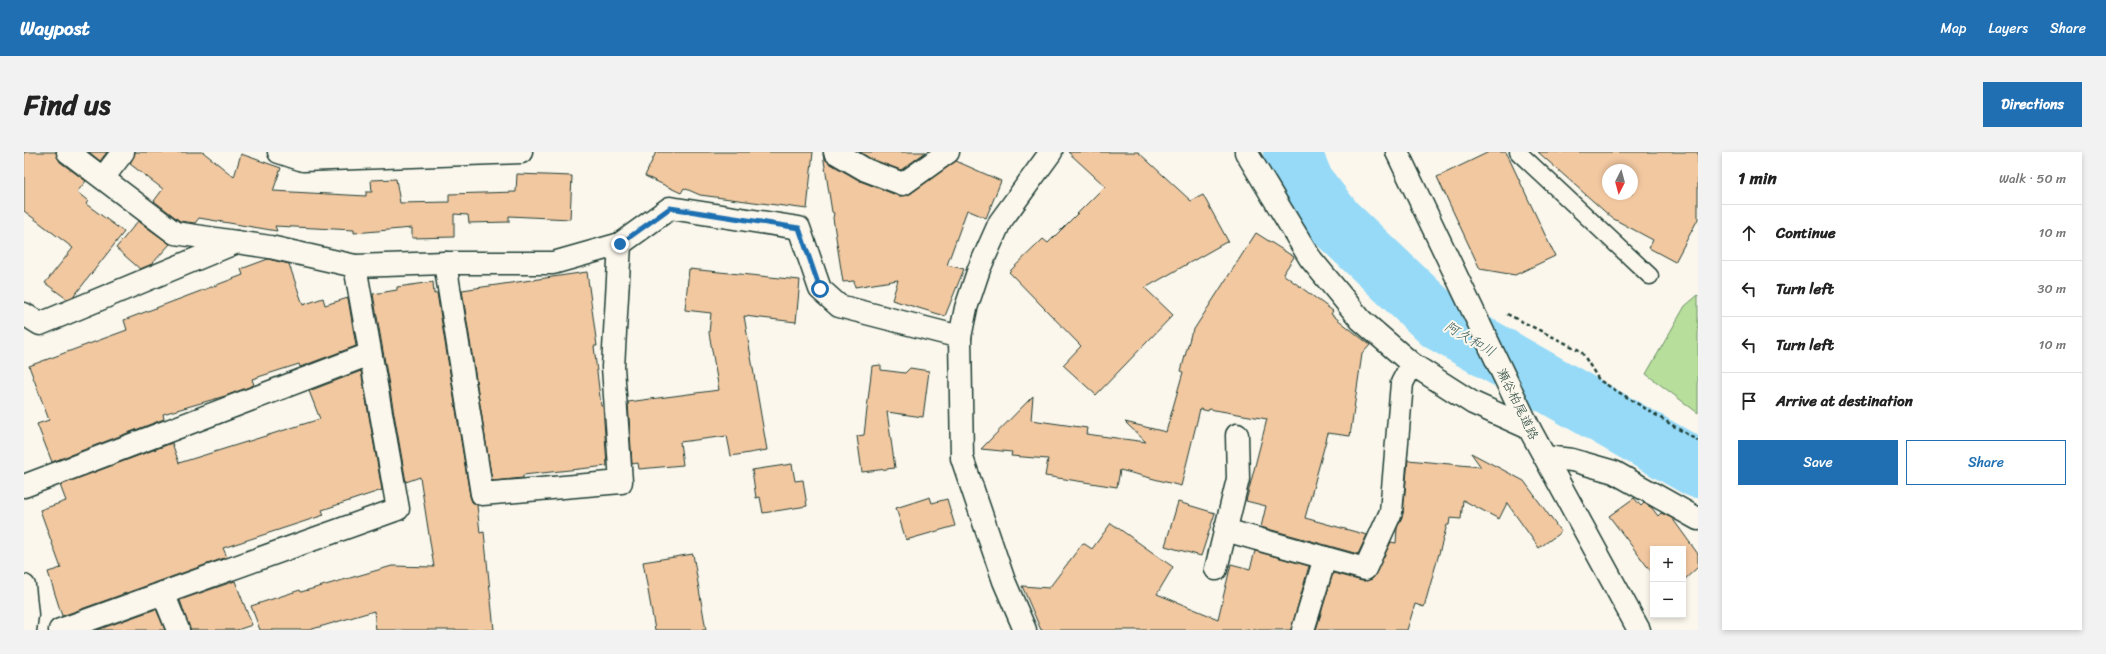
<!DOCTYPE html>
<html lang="en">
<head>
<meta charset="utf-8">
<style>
	:root { --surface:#fff; --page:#f2f2f2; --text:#222; --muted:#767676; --line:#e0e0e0; --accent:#1f6fb2 }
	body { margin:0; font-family:Sriracha,"Klee One",sans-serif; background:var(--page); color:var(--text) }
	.controls { position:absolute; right:12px; bottom:12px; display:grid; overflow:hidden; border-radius:0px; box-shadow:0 2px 6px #0003 }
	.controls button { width:36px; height:36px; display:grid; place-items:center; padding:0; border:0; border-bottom:1px solid var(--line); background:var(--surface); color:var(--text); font:20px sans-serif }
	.compass { position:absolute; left:1578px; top:12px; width:36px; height:36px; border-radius:50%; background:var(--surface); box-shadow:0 2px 6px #0003; rotate:186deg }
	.stop { position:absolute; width:12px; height:12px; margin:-9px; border:3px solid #1f6fb2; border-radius:50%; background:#fff }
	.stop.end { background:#1f6fb2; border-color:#fff; box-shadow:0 1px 4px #0008 }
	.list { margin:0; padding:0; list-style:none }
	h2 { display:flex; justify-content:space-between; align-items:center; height:52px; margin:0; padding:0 16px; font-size:17px }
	h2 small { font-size:13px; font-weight:400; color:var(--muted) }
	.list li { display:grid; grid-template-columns:26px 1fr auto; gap:12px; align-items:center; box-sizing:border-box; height:56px; padding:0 16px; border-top:1px solid var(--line) }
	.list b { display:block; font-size:15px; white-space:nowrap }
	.list em { font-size:13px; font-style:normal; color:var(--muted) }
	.actions { display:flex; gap:8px; padding:12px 16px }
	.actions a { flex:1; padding:9px 0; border:1px solid var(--accent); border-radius:0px; text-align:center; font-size:14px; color:var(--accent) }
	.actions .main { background:var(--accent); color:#fff }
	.icon { flex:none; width:22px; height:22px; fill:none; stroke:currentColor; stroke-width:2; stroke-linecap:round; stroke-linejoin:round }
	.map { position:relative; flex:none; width:1674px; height:478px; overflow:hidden; border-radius:0px }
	header { display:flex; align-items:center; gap:24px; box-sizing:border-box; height:56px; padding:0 20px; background:var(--accent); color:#fff }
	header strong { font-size:19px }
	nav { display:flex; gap:22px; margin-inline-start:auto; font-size:14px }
	.intro { display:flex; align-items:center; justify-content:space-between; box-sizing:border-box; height:96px; padding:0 24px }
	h1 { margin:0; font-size:28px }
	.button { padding:10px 18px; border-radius:0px; background:var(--accent); color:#fff; font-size:14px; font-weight:700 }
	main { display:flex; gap:24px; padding:0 24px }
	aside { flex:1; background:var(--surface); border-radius:0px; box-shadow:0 2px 6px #0003 }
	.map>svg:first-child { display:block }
</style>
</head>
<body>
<header>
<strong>Waypost</strong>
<nav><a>Map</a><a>Layers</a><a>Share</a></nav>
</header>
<div class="intro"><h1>Find us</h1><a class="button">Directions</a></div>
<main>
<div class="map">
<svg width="1674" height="478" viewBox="0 0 1674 478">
	<rect width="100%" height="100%" fill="#fbf7ec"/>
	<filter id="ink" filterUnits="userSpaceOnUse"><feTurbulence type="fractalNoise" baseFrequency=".025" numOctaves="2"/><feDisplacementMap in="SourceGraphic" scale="8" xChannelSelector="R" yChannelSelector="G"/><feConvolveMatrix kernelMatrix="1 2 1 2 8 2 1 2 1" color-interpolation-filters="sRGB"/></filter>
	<g filter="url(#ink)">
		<path fill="#b7df9b" stroke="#6b8e68" d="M1674 143V261L1622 222 1661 154Z"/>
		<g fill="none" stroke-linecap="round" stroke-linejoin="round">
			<path stroke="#96daf8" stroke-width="58" d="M1268 0 1282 33 1312 71 1416 170 1674 317"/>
		</g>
		<g fill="#f2c8a1" stroke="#1f3d34" fill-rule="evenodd">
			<path d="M0 0H32L36 10 62 29 53 40 64 49 62 52 100 80 50 144 43 147 21 131 49 96 0 59Z"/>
			<path d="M65 0H83L76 9Z"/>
			<path d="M111 0H179L210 25 217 2 257 16 249 39 342 44V40H348L347 28 372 27 376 51 425 50V42L492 40 493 22 548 24 546 67 485 64V70L445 71 444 63 430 62V85L388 86V76L330 81V78L251 74 253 79 175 66 171 71 156 69 130 49 139 37 106 12Z"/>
			<path d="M632 0H789L783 57 676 43 660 36 657 41 621 24Z"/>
			<path d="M836 0H902L877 18 847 7Z"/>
			<path d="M1044 0H1114L1167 49 1179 43 1204 89 1121 136 1149 163 1072 243 1039 213 1057 194 985 120 1019 87 1024 91 1081 34Z"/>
			<path d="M1465 0H1482L1531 104 1491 123 1456 117 1413 25Z"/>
			<path d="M1514 0H1674V67L1651 110 1625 96 1629 88 1588 66ZM1584 18H1608V42H1584Z"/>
			<path d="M799 2 805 11 836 29 875 44 886 42 932 9 977 29 962 66 943 58 923 113 940 117 921 164 868 148 874 128 831 135 830 129 819 130 809 66 810 61 808 60Z"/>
			<path d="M114 69 146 92 128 112 116 117 92 96Z"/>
			<path d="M1232 81 1270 105 1259 122 1309 159 1307 162 1346 193 1338 202 1326 284 1304 281 1281 366 1343 383 1334 402 1237 375 1242 354 1222 349 1243 267 1185 257 1184 259 1176 257 1157 334 1096 318 1093 335 1021 324 1024 307 987 304 988 300 957 297 1009 244 1007 268 1063 276 1062 282 1122 290 1101 270 1142 280 1159 220 1157 219 1167 182Z"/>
			<path d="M244 107 265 112 279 153 299 146 301 153 324 146 332 194 276 215 275 212 228 227 230 233 201 244 139 262 140 267 28 310 13 272 25 268 5 214 103 178 100 168 219 123 217 117Z"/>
			<path d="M665 117 776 128 772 170 720 164 743 298 707 304 703 284 656 290 659 313 615 317 614 311 608 312 604 250 695 238 685 181 687 161 661 158Z"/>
			<path d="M563 120 573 194H570L577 254H579L583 314 499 323V326L468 329 438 138Z"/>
			<path d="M409 130 410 142 413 141 446 344 448 350 453 353 456 381 460 380 470 478H352L350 459 285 478H236L227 454 276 438 277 440 368 414 410 415 396 325 382 330 349 142 373 138V135Z"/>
			<path d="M857 213V218L881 221 886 216 905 219 899 265 863 260 871 316 838 320 833 284 840 283 848 214Z"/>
			<path d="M337 219 358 338 298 358 300 363 199 396 203 405 38 464 24 420 37 416 16 358 42 349 36 333 148 291 155 311 296 267 285 239Z"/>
			<path d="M1447 301 1500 329 1537 380 1515 396 1483 351 1475 367 1439 348 1437 367 1426 366 1425 373H1423L1400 455 1391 452 1383 478H1292L1309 421 1338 429 1348 427 1367 390 1372 391 1373 376 1379 361 1384 308 1457 315Z"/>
			<path d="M768 312 771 329 779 328 783 354 739 361 736 345 732 346 728 318Z"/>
			<path d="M906 345 908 351 923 347 931 374 882 388 872 356Z"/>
			<path d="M1610 346 1617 354 1620 351 1628 356 1634 364 1637 361 1648 366 1674 402V415L1659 429V397H1629V422L1585 364Z"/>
			<path d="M1154 350 1191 361 1177 404 1141 394Z"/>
			<path d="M1087 371 1149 415 1133 442 1194 467 1207 412 1226 417 1231 399 1285 414 1267 478H1017L998 434 1025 436 1059 391 1068 397Z"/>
			<path d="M669 402 682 478H631L619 410Z"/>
			<path d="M211 429 228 473 213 478H166L156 448Z"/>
			<path d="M132 457 141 478H73Z"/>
		</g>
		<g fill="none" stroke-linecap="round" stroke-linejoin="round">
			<defs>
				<path id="lane" d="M1494 0 1626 124"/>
				<g id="street">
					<path d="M44 0 151 81 246 95 331 114 421 111H529L596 92 646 56 775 76 796 137 815 154 936 185"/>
					<path d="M255 0 279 8 497 0"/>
					<path d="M811 0 842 18 879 32 924 0"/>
					<path d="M1222 0 1286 106 1337 168 1388 212 1449 251 1505 276"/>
					<path d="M79 26 99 0"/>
					<path d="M421 111 458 342 597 330 589 215 596 92"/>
					<path d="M0 162 16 172 213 90"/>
					<path d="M1521 305 1548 308 1590 320 1674 367"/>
					<path d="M0 334 346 202"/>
					<path d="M1201 378 1341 417 1367 360 1378 231 1388 212"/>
					<path d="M1192 417 1214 327 1213 283"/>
					<path d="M0 434 3 463 1 478"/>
					<path d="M139 441 154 478"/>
					<path d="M36 478 374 357 331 114"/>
					<path d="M1001 478 980 429 938 306 936 185 942 156 955 117 976 70 1027 0"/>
					<path d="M1279 478 1301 406"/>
				</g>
				<path id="secondary" d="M1373 0 1505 276 1615 478"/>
			</defs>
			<use href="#lane" stroke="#1f3d34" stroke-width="19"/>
			<use href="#street" stroke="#1f3d34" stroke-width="25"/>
			<use href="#secondary" stroke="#1f3d34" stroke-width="25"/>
			<path stroke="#1f3d34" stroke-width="2.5" stroke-dasharray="4 3" stroke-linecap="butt" d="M1483 162 1557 199 1575 228 1674 289"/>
			<use href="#lane" stroke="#fbf7ec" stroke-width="16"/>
			<use href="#street" stroke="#fbf7ec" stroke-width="22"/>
			<use href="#secondary" stroke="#fbf7ec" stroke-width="22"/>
		</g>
	</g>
	<g fill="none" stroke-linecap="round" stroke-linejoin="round" filter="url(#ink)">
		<path stroke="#1f6fb2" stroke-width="5" d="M596 92 646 56 775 76 796 137"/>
	</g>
	<g text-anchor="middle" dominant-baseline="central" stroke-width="4" stroke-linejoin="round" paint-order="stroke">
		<g font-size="13" fill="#1f3d34" stroke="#fbf7ec">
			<text transform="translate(1494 252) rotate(64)">瀬谷柏尾道路</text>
		</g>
		<g font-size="14" font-style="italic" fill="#375c5b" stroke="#fbf7ec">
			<text transform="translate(1446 187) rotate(30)">阿久和川</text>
		</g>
	</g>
</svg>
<div class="controls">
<button>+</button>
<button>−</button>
</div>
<svg class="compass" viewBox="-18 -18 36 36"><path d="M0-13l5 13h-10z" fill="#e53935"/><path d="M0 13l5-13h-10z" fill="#767676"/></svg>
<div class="stop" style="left:796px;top:137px"></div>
<div class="stop end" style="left:596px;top:92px"></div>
</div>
<aside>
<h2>1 min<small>Walk · 50 m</small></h2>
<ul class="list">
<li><svg class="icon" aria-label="ahead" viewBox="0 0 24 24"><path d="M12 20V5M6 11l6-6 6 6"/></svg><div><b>Continue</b></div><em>10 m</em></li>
<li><svg class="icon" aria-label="left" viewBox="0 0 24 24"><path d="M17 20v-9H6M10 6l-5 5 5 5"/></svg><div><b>Turn left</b></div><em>30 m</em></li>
<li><svg class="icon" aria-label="left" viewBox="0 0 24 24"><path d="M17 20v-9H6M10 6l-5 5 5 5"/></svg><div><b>Turn left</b></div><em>10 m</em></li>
<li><svg class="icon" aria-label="arrive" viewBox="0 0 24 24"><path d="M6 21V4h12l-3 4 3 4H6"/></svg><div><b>Arrive at destination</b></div></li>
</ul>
<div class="actions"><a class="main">Save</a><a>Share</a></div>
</aside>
</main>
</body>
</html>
